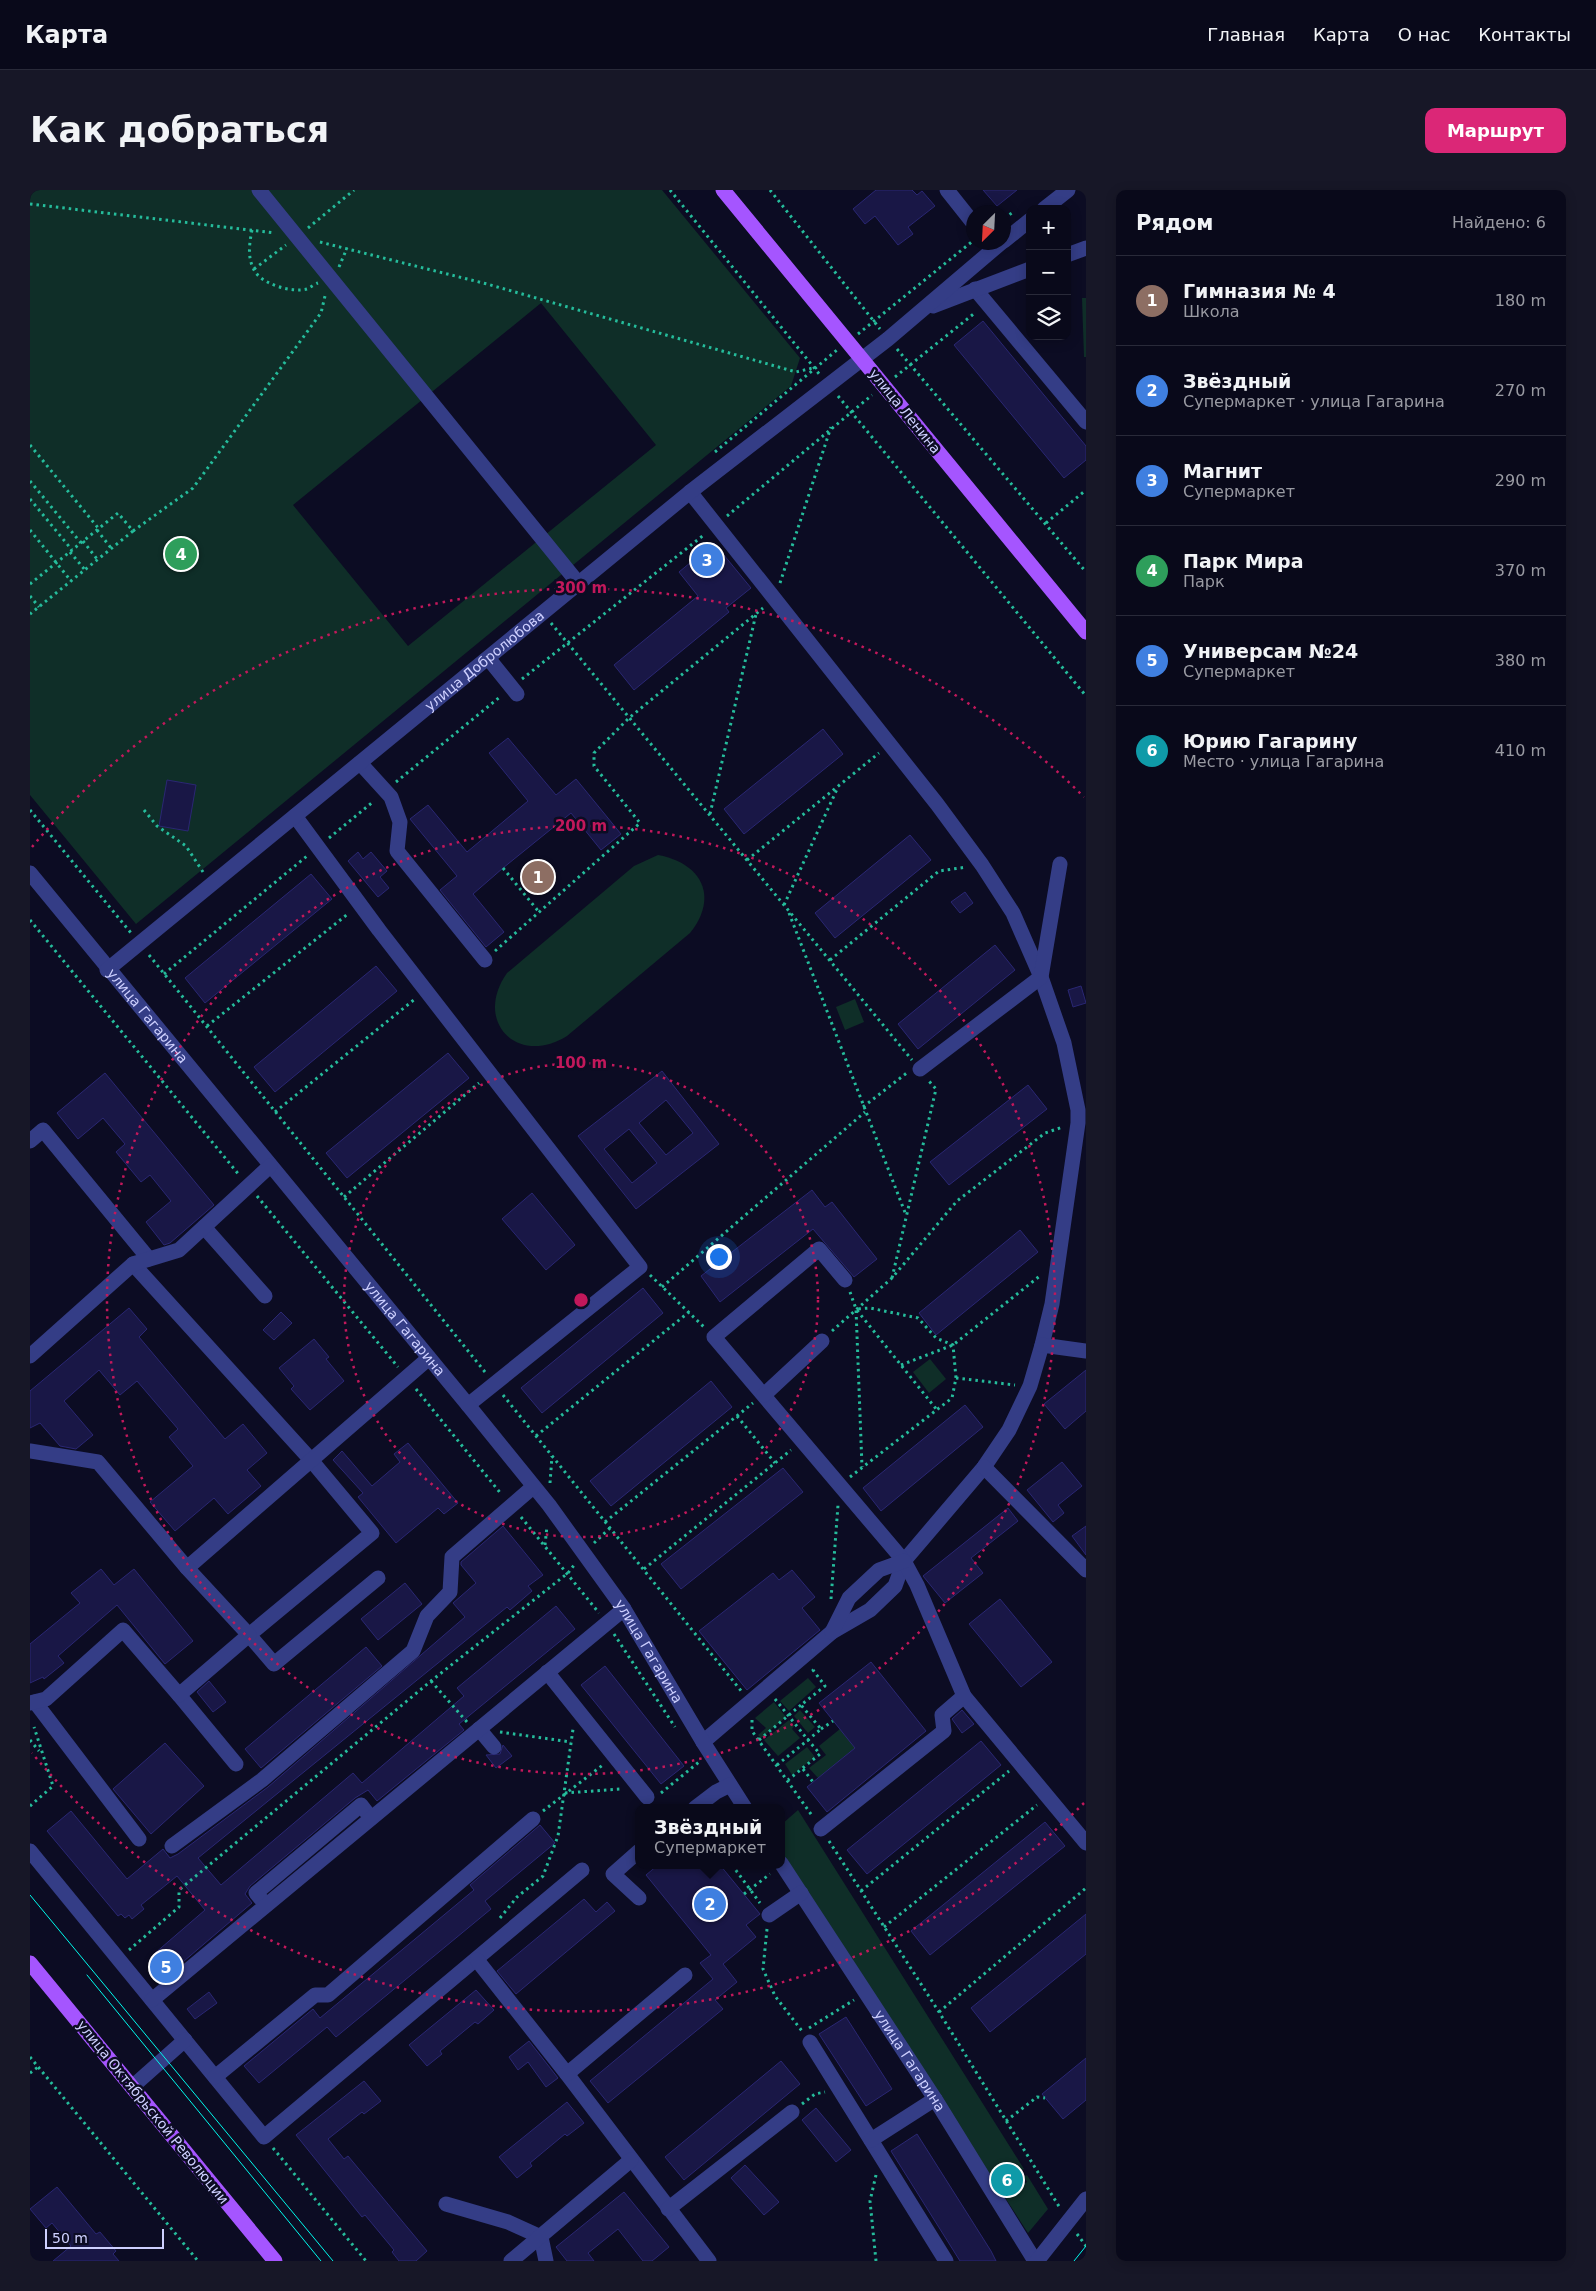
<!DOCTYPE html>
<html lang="ru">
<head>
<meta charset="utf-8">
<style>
	:root { --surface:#09091a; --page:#171727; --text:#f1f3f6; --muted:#999aa2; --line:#292a39; --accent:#db2777 }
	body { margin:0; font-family:"DejaVu Sans",sans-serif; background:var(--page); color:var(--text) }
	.controls { position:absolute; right:15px; top:15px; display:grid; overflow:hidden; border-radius:10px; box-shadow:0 2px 12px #0003 }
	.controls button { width:45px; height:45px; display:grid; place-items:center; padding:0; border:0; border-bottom:1px solid var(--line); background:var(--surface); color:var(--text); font:25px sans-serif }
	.compass { position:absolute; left:936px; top:15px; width:45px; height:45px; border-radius:50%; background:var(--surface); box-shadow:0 2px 12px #0003; rotate:204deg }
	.scale { position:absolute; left:15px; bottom:12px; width:119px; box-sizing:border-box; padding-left:5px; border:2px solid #ced0ff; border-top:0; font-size:14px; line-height:18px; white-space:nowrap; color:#ced0ff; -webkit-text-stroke:4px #0c0c23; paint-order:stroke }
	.you { position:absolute; left:688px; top:1066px; width:18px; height:18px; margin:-12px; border:4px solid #fff; border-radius:50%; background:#1a73e8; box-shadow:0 0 0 8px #1a73e833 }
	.badge { display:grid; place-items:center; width:32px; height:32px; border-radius:50%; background:var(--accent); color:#fff; font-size:16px; font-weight:700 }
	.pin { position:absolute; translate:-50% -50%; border:2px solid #fff; box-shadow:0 1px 5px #0006 }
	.popup { position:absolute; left:605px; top:1614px; width:150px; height:65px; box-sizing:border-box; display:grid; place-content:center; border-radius:10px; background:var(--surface); filter:drop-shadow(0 1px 4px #0005); font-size:16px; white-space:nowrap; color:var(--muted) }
	.popup b { font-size:19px; color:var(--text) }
	.popup::after { content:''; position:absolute; left:50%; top:100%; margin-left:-10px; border:10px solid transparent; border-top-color:var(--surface) }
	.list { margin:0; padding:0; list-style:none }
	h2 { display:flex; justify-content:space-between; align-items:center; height:65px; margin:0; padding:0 20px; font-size:21px }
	h2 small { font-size:16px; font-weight:400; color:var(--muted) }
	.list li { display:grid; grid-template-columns:32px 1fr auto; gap:15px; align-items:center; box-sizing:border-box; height:90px; padding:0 20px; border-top:1px solid var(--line) }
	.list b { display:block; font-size:19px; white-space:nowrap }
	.list p { margin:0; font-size:16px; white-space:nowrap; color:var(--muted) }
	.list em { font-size:16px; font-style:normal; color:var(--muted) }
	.icon { flex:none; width:28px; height:28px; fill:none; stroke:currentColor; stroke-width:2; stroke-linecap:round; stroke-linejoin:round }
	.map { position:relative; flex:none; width:1056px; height:2071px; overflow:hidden; border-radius:10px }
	header { display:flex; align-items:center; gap:30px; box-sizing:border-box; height:70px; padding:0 25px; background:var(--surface); border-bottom:1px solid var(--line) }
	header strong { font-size:24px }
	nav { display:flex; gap:28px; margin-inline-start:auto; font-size:18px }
	.intro { display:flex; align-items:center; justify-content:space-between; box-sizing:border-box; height:120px; padding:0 30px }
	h1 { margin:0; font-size:35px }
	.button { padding:12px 22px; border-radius:10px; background:var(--accent); color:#fff; font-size:18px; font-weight:700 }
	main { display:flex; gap:30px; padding:0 30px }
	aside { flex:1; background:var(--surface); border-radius:10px; box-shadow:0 2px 12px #0003 }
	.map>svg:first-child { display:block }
</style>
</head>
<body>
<header>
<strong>Карта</strong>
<nav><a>Главная</a><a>Карта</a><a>О нас</a><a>Контакты</a></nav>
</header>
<div class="intro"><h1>Как добраться</h1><a class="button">Маршрут</a></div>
<main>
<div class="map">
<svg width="1056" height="2071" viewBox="0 0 1056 2071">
	<rect width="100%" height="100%" fill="#0c0c23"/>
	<g fill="#0f2e28" fill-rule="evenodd">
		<path d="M0 0H632L770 168 761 196 106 734 0 605ZM511 113 626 255 378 456 263 315Z"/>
		<path d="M1052 108H1056V167H1054Z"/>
		<path d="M628 665C672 673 689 707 660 743L537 846C487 877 443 831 477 783L604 676Z"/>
		<path d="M825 809 834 832 815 840 806 817Z"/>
		<path d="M900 1169 916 1189 899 1203 883 1182Z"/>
		<path d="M778 1488 786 1497 759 1521 750 1511Z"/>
		<path d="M744 1512 756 1527 731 1548 728 1545 736 1538 725 1528Z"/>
		<path d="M770 1520 785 1537 778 1543 764 1526Z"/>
		<path d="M759 1530 764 1536 762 1539 770 1548 748 1566 734 1550Z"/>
		<path d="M810 1539 825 1558 788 1588 779 1578 796 1565 789 1556Z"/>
		<path d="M777 1557 785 1567 762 1585 755 1574Z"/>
		<path d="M768 1620 994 1979 990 1981 985 1973 964 1986 969 1994 965 1997 751 1661V1635Z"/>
		<path d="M997 1985 1018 2019 998 2043 974 2006 997 1992 994 1987Z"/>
	</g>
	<g fill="#191746" stroke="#2a2773" fill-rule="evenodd">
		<path d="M846 0H882L887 5 892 1 905 16 878 37 883 44 868 55 845 26 835 34 823 19Z"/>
		<path d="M953 0H987L967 16Z"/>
		<path d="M953 131 1056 256V270L1034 288 924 155Z"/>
		<path d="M684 353 721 398 696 418 699 422 604 500 584 475 668 406 649 382Z"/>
		<path d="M793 539 813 564 714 644 694 619Z"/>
		<path d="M478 548 526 605 546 589 591 644 571 660 541 623 473 678 443 704 474 742 456 757 410 700 427 686 380 629 398 615 437 662 498 611 459 563Z"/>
		<path d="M137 590 166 595 158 641 129 636Z"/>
		<path d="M880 645 901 670 805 748 785 723Z"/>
		<path d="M328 662 333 669 341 662 357 681 350 687 359 698 348 707 318 671Z"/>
		<path d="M281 684 302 709 175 813 155 788Z"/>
		<path d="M935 702 943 713 930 723 921 712Z"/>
		<path d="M965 755 985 780 888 859 868 834Z"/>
		<path d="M346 776 367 801 245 902 224 877Z"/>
		<path d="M1051 796 1056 813 1043 817 1038 800Z"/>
		<path d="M418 863 439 888 317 988 296 963Z"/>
		<path d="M632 881 689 954 606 1019 548 946ZM636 910 663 943 636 965 609 933ZM599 939 627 973 602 993 574 959Z"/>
		<path d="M75 883 184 1015 140 1053 134 1055 116 1032 141 1011 120 985 111 992 86 962 95 954 73 928 48 949 27 923Z"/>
		<path d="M998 895 1017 919 919 995 900 972Z"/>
		<path d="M782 1000 795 1017 802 1012 847 1069 824 1087 783 1039 690 1112 671 1086Z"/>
		<path d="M502 1003 545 1055 516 1080 472 1029Z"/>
		<path d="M990 1040 1008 1062 906 1145 889 1123Z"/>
		<path d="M613 1098 633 1123 512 1223 491 1198Z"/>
		<path d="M99 1118 117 1139 109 1147 195 1249 213 1234 237 1263 217 1280 231 1296 198 1324 184 1308 145 1341 120 1312 163 1276 139 1247 148 1239 107 1191 90 1205 69 1180 34 1211 63 1245 46 1259 30 1256 10 1233 0 1238V1201Z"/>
		<path d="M251 1122 262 1133 244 1150 233 1140Z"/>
		<path d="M284 1149 299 1167 296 1169 314 1191 280 1220 261 1199 264 1196 249 1178Z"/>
		<path d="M1056 1180V1221L1035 1239 1014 1214Z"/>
		<path d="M681 1191 702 1217 581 1316 560 1291Z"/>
		<path d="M935 1215 953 1237 851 1321 833 1298Z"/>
		<path d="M378 1253 428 1313 414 1324 408 1318 366 1353 328 1307 333 1303 303 1270 312 1261 342 1296 370 1272 364 1264Z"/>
		<path d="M1032 1272 1052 1296 1028 1315 1034 1323 1023 1332 997 1300Z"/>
		<path d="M753 1278 773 1302 651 1399 631 1374Z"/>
		<path d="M978 1318 988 1331 941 1368 953 1383 915 1413 893 1386Z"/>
		<path d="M473 1336 513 1385 498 1396 502 1401 480 1420 477 1417 168 1668 191 1695 323 1583 332 1593 434 1506 427 1498 526 1416 545 1439 429 1534 434 1540 347 1611 338 1600 325 1608 220 1696 215 1704 222 1713 140 1783 124 1764 175 1720 147 1686 111 1715 114 1719 102 1729 99 1725 95 1728 91 1724 88 1726 17 1641 41 1621 97 1689 133 1659 140 1668 148 1664 238 1597 435 1427 423 1413 446 1393 431 1375V1372Z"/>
		<path d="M1056 1336V1365L1042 1346Z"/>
		<path d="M71 1379 84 1395 104 1379 163 1451 135 1474 87 1415 28 1466 34 1473 14 1489 13 1487 0 1493V1454L50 1413 41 1403Z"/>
		<path d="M762 1380 785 1407 772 1418 790 1440 717 1500 669 1441 743 1383 749 1390Z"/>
		<path d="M375 1393 392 1414 348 1450 331 1429Z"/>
		<path d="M970 1409 1022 1472 991 1497 939 1434Z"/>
		<path d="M336 1457 352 1476 231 1578 215 1559Z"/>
		<path d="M841 1472 896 1541 797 1622 777 1597 825 1558 789 1513Z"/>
		<path d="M575 1476 654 1576 631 1594 551 1495Z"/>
		<path d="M179 1491 196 1512 183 1522 167 1502Z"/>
		<path d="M932 1520 944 1534 932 1543 922 1529Z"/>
		<path d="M951 1551 971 1575 837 1684 817 1660Z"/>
		<path d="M135 1553 174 1596 121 1644 83 1599Z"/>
		<path d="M473 1555 482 1566 466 1578 456 1565 470 1564Z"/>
		<path d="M1015 1632 1035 1656 900 1765 881 1741Z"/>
		<path d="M510 1635 525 1653 455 1711 461 1719 306 1847 297 1837 229 1893 214 1876 283 1819 290 1828 444 1700 440 1695Z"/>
		<path d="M628 1675H690L730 1724 716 1735 726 1747 693 1774 707 1792 685 1810 693 1819 578 1913 560 1891 683 1789 670 1773 681 1765 616 1685Z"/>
		<path d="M554 1709 566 1722 577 1712 585 1721 486 1804 467 1781Z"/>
		<path d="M1056 1724V1764L960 1842 941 1818Z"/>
		<path d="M446 1800 464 1820 448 1834 445 1832 410 1861 412 1864 397 1876 379 1855Z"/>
		<path d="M179 1802 187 1813 165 1829 157 1819Z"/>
		<path d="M816 1827 862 1899 836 1916 789 1844Z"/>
		<path d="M499 1851 528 1888 516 1897 498 1872 488 1880 479 1867Z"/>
		<path d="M1056 1868V1910L1033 1929 1012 1904Z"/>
		<path d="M751 1871 770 1894 654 1990 635 1967Z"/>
		<path d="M334 1891 351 1911 334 1924 332 1922 298 1949 314 1969 318 1966 397 2061 386 2071H369L362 2062 364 2060 335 2025 332 2027 266 1945Z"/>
		<path d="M537 1912 554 1933 537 1946 535 1944 500 1973 502 1976 487 1988 469 1967Z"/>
		<path d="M786 1918 821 1960 806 1972 772 1930Z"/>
		<path d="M887 1944 961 2061 966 2071H930L861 1961Z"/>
		<path d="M715 1975 749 2012 734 2025 701 1988Z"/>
		<path d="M27 1997 66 2044 70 2042 86 2061 83 2064 89 2071H23L41 2056 22 2033 16 2038 0 2019Z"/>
		<path d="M594 2002 639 2057 622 2071H613L588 2039 558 2063 564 2071H537L526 2057Z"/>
	</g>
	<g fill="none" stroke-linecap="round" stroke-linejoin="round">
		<g stroke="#25bc9b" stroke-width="3" stroke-dasharray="2.5 4" stroke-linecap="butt">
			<path d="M640 0 790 185"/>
			<path d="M740 0 850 139"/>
			<path d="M0 14 245 43"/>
			<path d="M974 28 985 21"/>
			<path d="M278 38 324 0"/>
			<path d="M222 40C219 55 217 70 226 83 235 95 263 103 277 99 281 97 285 94 288 93"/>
			<path d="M290 52 457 94 766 182 783 178"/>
			<path d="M309 77 317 58"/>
			<path d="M224 79 256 55"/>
			<path d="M828 144 944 50"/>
			<path d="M867 159 1056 382"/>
			<path d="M865 187 946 122"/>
			<path d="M808 206 1056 506"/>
			<path d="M0 255 69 339"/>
			<path d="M685 262 807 160"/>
			<path d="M0 291 51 353"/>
			<path d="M0 309 42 360"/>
			<path d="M697 326 842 205"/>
			<path d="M1016 333 1056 300"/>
			<path d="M0 340 41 391"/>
			<path d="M67 340 81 358"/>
			<path d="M103 341 163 298 291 123 295 106"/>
			<path d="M53 351 67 369"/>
			<path d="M40 362 55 380"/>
			<path d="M750 393 801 237"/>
			<path d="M0 394 88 323 103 341 0 424"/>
			<path d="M0 406 9 417"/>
			<path d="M521 433 882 870"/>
			<path d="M492 489 675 344"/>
			<path d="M366 592 471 506"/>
			<path d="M0 620 101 743"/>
			<path d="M114 620 127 636 156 656 173 682"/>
			<path d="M680 624 726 424"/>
			<path d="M299 648 344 611"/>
			<path d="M717 670 849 563"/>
			<path d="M473 678 509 722"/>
			<path d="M754 715 808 597"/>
			<path d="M759 723 876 1025"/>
			<path d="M0 730 210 986"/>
			<path d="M465 761 610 633 564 576V563L599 528 733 418"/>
			<path d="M119 765 455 1182"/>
			<path d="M800 770 909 681 937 677"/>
			<path d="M134 784 277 666"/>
			<path d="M177 836 319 723"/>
			<path d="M833 917 878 882"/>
			<path d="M245 922 385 809"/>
			<path d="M227 1006 368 1177"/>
			<path d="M314 1007 449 893"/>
			<path d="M620 1085 675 1138"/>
			<path d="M862 1088 906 899 898 890"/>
			<path d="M632 1097 835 922"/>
			<path d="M820 1102 826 1119 832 1277"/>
			<path d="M802 1141 862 1088 927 1011 1015 943 1033 937"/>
			<path d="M871 1175 923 1155 1011 1085"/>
			<path d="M926 1188 985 1195"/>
			<path d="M386 1199 472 1305"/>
			<path d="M473 1205 712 1502"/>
			<path d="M707 1226 745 1273"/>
			<path d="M506 1246 659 1122"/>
			<path d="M820 1287 922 1208 926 1188 923 1155 906 1148 888 1128 840 1118 826 1119 907 1220"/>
			<path d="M520 1293 522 1266"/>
			<path d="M491 1327 569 1423"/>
			<path d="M575 1332 723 1213"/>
			<path d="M564 1353 580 1338"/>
			<path d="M515 1355 517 1336"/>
			<path d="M614 1379 761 1260"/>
			<path d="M801 1409 808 1315"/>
			<path d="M584 1444 645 1537"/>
			<path d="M401 1491 437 1532"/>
			<path d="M745 1509 778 1550 791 1539 771 1515 795 1496 783 1480 785 1478"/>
			<path d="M722 1530V1541L783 1627"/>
			<path d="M791 1539 803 1531"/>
			<path d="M470 1542 541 1552"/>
			<path d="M0 1550 9 1561"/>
			<path d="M729 1550 771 1515"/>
			<path d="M747 1575 778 1550 790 1564 758 1590"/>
			<path d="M773 1579 783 1592"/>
			<path d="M535 1603 591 1599"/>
			<path d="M631 1603 669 1572"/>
			<path d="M0 1616 23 1596 4 1537"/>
			<path d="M513 1621 574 1574"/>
			<path d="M799 1651 909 1822 1030 2018"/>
			<path d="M702 1675 730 1713"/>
			<path d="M831 1701 979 1581"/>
			<path d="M714 1704 740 1684"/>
			<path d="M470 1728 487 1707 513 1686 528 1646 543 1539"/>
			<path d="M854 1737 1007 1615"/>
			<path d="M737 1739 733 1779 745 1806 772 1841"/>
			<path d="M99 1760 149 1717V1700L401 1491 538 1383 545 1374"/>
			<path d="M909 1822 1056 1698"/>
			<path d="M779 1838 824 1810"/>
			<path d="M0 1867 168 2071"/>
			<path d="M0 1883 8 1877"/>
			<path d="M772 1914 785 1904 795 1902"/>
			<path d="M976 1931 1007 1907 1015 1908"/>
			<path d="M243 1958 336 2071"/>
			<path d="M846 1985 840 2011 846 2071"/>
			<path d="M1047 2044 1056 2056"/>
		</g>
		<g stroke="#343d86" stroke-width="15">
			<path d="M229 0 549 394"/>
			<path d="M917 0 944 34"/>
			<path d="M1014 19 1038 0"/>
			<path d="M974 51 1000 30"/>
			<path d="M1037 65 1056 58"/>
			<path d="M945 99 1056 232"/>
			<path d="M903 116 1000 79"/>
			<path d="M660 302 907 614 952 675 983 723 1011 787 1034 853 1048 920V933L1022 1114 1012 1155 1000 1196 979 1240 954 1277 874 1371 865 1396 840 1420 802 1442 673 1552"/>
			<path d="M458 468 487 504"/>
			<path d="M330 573 361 607 370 632 367 661 455 770"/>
			<path d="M265 626 349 740 610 1077 438 1215"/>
			<path id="s1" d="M0 683 438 1215 519 1315 594 1419 673 1552 715 1618"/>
			<path id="s2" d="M77 780 660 302 858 149 972 52"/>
			<path d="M890 879 1011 787 1030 674"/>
			<path d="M0 951 13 940 119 1069"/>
			<path d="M174 1037 235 1106"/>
			<path d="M103 1074 281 1270 342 1343 219 1445 244 1474 348 1388"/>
			<path d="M815 1090 789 1059 684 1147 874 1371 887 1395 934 1506 1056 1653"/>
			<path d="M1012 1155 1056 1161"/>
			<path d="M0 1166 103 1074 149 1060 240 976"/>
			<path d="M734 1205 792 1151"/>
			<path d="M0 1261 68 1272 157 1378 399 1168"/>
			<path d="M954 1277 1056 1380"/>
			<path d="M802 1442 819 1408 849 1380 874 1371"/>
			<path d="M517 1482 617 1607"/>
			<path d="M149 1505 206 1574"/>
			<path d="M5 1512 109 1649"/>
			<path d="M0 1513 16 1509 93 1440 149 1505 219 1445 157 1378"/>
			<path d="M449 1539 464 1557"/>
			<path d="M665 1618 686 1602 700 1595"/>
			<path d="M791 1639 914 1541 912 1525 934 1506"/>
			<path d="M142 1656 232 1590 383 1461 397 1426 420 1402 422 1367 503 1297"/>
			<path d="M0 1661 234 1947 552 1680"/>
			<path d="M609 1661 583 1684 609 1708"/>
			<path id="s3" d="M751 1673 905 1909 1005 2071"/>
			<path d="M236 1715 226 1703 331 1615 341 1628"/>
			<path d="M739 1725 771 1703"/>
			<path d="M447 1770 537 1884 679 2071"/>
			<path d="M122 1810 594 1419"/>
			<path d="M780 1852 916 2071"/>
			<path d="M537 1884 655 1785"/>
			<path d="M185 1887 285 1805H298L503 1629"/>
			<path d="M102 1897 155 1850"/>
			<path d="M841 1950 905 1909"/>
			<path d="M416 2014 478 2032 511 2047 516 2071"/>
			<path d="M638 2019 762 1922"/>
			<path d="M481 2071 601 1970"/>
			<path d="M1007 2071 1056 2009"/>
		</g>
		<g stroke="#a555ff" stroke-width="15">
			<path d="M693 0 1056 442"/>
			<path d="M0 1773 245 2071"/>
		</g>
		<g stroke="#00f9eb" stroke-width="1">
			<path d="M0 1705 303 2071"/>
			<path d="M57 1785 291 2071"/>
			<path d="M1044 2071 1056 2056"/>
			<path d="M1054 2071 1056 2069"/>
		</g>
	</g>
	<g fill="none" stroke="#c2185b" stroke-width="2.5" stroke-dasharray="2.5 5">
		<circle cx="551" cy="1110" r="237"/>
		<circle cx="551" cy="1110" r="474"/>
		<path d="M1054 1613A712 712 0 0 1 2 1563M2 657A712 712 0 0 1 1054 607"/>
	</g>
	<g text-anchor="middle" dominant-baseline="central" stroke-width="5" stroke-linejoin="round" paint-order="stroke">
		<g font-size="14" fill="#ced0ff" stroke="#0c0c23">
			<text transform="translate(875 221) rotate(51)">улица Ленина</text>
			<text stroke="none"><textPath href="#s2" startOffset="488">улица Добролюбова</textPath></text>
			<text stroke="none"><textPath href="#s1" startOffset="185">улица Гагарина</textPath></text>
			<text stroke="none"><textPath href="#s1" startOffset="590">улица Гагарина</textPath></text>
			<text stroke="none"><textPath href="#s1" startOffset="995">улица Гагарина</textPath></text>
			<text stroke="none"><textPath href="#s3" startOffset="236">улица Гагарина</textPath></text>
			<text transform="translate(123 1922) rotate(51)">улица Октябрьской Революции</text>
		</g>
	</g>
	<circle cx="551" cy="1110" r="8" fill="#c2185b" stroke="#0c0c23" stroke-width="2.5"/>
	<g font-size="15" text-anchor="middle" font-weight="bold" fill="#c2185b" stroke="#0c0c23" stroke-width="5" stroke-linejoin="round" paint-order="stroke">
		<text x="551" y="403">300 m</text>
		<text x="551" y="641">200 m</text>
		<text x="551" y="878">100 m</text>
	</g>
</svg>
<div class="controls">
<button>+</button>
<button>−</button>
<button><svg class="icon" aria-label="layers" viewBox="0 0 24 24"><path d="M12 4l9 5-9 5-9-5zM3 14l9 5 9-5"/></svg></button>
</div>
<svg class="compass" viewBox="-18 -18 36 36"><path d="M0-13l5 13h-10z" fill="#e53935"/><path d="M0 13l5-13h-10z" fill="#999aa2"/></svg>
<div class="scale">50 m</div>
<div class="you"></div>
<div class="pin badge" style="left:508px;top:687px;background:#8d6e63">1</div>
<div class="pin badge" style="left:680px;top:1714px;background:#3f7fe0">2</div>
<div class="popup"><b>Звёздный</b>Супермаркет</div>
<div class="pin badge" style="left:677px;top:370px;background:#3f7fe0">3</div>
<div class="pin badge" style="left:151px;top:364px;background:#2e9e5b">4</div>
<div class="pin badge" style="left:136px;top:1777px;background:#3f7fe0">5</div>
<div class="pin badge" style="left:977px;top:1990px;background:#0f9aa8">6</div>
</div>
<aside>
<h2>Рядом<small>Найдено: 6</small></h2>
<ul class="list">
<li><span class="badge" style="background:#8d6e63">1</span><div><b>Гимназия № 4</b><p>Школа</p></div><em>180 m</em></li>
<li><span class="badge" style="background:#3f7fe0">2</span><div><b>Звёздный</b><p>Супермаркет · улица Гагарина</p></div><em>270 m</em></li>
<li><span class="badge" style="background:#3f7fe0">3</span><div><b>Магнит</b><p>Супермаркет</p></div><em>290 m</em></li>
<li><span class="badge" style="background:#2e9e5b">4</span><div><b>Парк Мира</b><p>Парк</p></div><em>370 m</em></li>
<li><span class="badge" style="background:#3f7fe0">5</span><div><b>Универсам №24</b><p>Супермаркет</p></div><em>380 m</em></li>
<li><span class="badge" style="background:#0f9aa8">6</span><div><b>Юрию Гагарину</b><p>Место · улица Гагарина</p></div><em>410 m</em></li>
</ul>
</aside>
</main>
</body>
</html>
